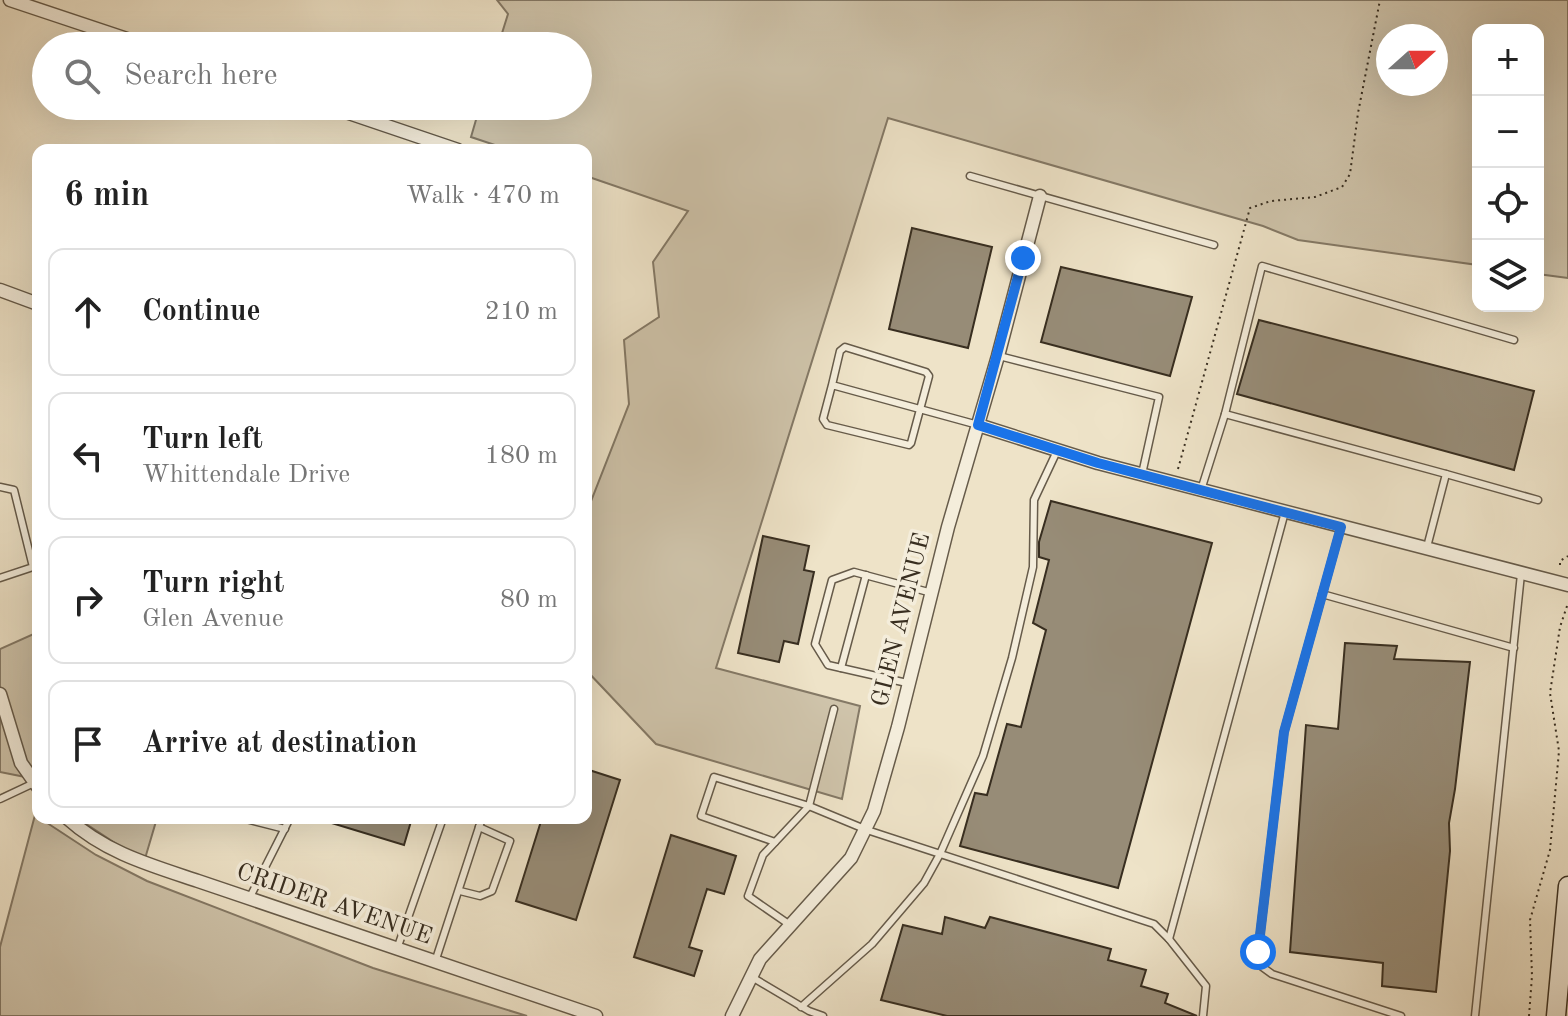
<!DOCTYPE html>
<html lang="en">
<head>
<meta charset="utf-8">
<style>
	:root { --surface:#fff; --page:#f2f2f2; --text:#222; --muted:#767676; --line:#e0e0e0 }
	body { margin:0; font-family:"Old Standard TT",serif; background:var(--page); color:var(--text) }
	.controls { position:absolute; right:24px; top:24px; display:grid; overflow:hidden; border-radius:16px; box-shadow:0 8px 32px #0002 }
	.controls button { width:72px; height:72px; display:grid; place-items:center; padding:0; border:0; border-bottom:2px solid var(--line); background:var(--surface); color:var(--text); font:40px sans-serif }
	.compass { position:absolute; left:1376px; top:24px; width:72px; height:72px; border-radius:50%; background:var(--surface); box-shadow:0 8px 32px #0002; rotate:69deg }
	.stop { position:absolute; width:24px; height:24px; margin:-18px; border:6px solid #1a73e8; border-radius:50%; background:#fff }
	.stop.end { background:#1a73e8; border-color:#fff; box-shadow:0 2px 8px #0008 }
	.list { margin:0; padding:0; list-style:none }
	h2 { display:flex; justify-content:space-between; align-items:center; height:104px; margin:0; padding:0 32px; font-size:34px }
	h2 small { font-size:26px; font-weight:400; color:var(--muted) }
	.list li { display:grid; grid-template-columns:52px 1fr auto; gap:24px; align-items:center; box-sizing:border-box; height:128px; margin:0 16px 16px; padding:0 16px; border:2px solid var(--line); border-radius:16px }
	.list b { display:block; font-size:30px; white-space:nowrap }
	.list p { margin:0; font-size:26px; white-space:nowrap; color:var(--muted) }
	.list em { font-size:26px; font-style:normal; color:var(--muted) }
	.icon { flex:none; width:44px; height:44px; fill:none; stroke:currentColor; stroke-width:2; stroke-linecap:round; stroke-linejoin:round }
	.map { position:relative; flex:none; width:1568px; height:1016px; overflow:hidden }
	.search { position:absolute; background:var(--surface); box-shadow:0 8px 32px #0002; left:32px; top:32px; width:560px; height:88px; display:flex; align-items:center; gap:20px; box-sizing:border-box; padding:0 28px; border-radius:44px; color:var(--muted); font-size:30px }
	.panel { position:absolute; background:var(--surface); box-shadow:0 8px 32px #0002; left:32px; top:144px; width:560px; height:680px; border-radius:16px }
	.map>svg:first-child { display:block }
</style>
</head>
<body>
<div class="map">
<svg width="1568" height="1016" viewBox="0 0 1568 1016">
	<rect width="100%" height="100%" fill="#eee3c8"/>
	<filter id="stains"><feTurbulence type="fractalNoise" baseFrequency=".0025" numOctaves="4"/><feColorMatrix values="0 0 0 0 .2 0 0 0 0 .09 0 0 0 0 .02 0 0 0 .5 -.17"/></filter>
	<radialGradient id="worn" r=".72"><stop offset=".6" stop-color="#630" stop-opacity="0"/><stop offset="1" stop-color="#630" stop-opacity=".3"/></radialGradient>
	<g fill="#cfc4ab" stroke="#847966" stroke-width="2" fill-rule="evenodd">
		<path d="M497 0H1568V278L1538 274V30H1478V265L1298 240 1263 226 888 118 716 668 860 706 842 799 656 744 586 670V514L629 404 624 340 659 317 653 262 688 211 586 176V150H510L471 137 480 106H578V46H498L508 14ZM1388 36H1436V84H1388Z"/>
		<path d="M38 632V783L35 779 0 772V649Z"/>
		<path d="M35 815 96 855 147 881 373 968 527 1016H0V947Z"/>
		<path d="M77 818H157L144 862Z"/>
	</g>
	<g fill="#978c77" stroke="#382e20" stroke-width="2">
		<path d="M912 228 992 247 968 348 889 329Z"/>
		<path d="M1061 267 1192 297 1170 376 1041 342Z"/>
		<path d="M1259 320 1534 391 1514 470 1237 394Z"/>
		<path d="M1051 501 1212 543 1118 888 960 846 975 793 987 795 1007 724 1021 727 1046 630 1033 623 1049 560 1039 557V542Z"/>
		<path d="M763 536 809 546 804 570 814 572 798 644 784 641 779 662 738 653Z"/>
		<path d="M1345 643 1397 646 1394 659 1470 662 1455 789 1449 823 1450 851 1436 992 1382 986 1383 963 1290 952 1306 725 1338 729Z"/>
		<path d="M586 769 620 780 576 920 516 901 542 818H586Z"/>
		<path d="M325 818H412L404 845 325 821Z"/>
		<path d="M671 835 736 856 724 894 707 889 689 947 702 951 694 976 634 957Z"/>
		<path d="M945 917 985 928 990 917 1111 949 1108 960 1146 970 1141 986 1168 994 1165 1003 1197 1016H947L881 1000 903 925 942 934Z"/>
	</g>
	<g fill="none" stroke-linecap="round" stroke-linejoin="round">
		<defs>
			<g id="service">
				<path d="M970 176 1214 245"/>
				<path d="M999 356 1159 397 1142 474"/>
				<path d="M832 385 823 419 827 425 909 445 911 443 929 376 926 372 845 347 840 351 832 385 978 425"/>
				<path d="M1225 414 1262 266 1514 340"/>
				<path d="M1446 474 1538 500"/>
				<path d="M0 487 14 490 33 567 0 578"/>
				<path d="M1201 490 1225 414 1446 474 1427 547"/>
				<path d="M1341 527 1284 732 1258 952 1261 966 1272 974 1401 1016"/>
				<path d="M1322 594 1514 648"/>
				<path d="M841 668 866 575"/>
				<path d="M907 683 828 665 815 644 832 580 854 572 932 593"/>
				<path d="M0 799 34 783"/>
				<path d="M242 818 285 829"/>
				<path d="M775 842 701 816 714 777 809 806 834 709"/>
				<path d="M460 891 480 896 492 891 510 841 479 827"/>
				<path d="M249 899 290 818"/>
				<path d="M790 925 748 896 763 855 809 806 867 830 1154 924 1169 939 1206 986 1203 1016"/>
				<path d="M1169 939 1285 512"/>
				<path d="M397 949 443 818"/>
				<path d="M435 962 482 818"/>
				<path d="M750 976 809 1011 823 1016"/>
				<path d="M801 1007 872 944 924 883 940 854 983 756 1012 658 1033 567 1034 500 1057 451"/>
				<path d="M1475 1016 1521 574"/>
			</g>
			<g id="minor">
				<path d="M10 0 148 46"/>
				<path d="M328 106 458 150"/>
				<path d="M0 290 38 304"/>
				<path d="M978 425 1098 463 1568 585"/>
				<path d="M0 694 21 763 38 787"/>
				<path d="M67 818C106 853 150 865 198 881L596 1016"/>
				<path d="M732 1016 760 959 851 858 874 811 898 727 948 527 998 356 1040 196"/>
			</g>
			<path id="secondary" d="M1556 1016 1568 886"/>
		</defs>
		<use href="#service" stroke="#665b4a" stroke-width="9"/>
		<use href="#minor" stroke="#665b4a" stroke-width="15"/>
		<use href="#secondary" stroke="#382e20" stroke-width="21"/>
		<g stroke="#382e20" stroke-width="2" stroke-dasharray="2 4" stroke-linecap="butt">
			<path d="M1178 469 1250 208 1271 201 1315 197 1342 187 1350 174 1358 113 1380 0"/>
			<path d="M1560 565V561L1568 556"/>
			<path d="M1529 1016 1532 976 1530 920 1550 850 1559 751 1550 693 1560 627 1568 603"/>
		</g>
		<use href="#service" stroke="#f4eddb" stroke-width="6"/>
		<use href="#minor" stroke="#f4eddb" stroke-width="12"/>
		<use href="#secondary" stroke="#f4eddb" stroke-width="18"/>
	</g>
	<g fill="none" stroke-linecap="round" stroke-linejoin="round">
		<path stroke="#1a73e8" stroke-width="10" d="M1023 258 978 425 1098 463 1341 527 1284 732 1258 952"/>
	</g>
	<g text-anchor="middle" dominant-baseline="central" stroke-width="7" stroke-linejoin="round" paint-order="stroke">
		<g font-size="24" fill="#382e20" stroke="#f4eddb">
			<text transform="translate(902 620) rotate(-76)">GLEN AVENUE</text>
			<text transform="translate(334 905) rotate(19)">CRIDER AVENUE</text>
		</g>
	</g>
	<rect width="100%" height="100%" filter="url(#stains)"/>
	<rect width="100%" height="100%" fill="url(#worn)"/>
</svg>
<div class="controls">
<button>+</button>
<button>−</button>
<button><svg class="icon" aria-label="locate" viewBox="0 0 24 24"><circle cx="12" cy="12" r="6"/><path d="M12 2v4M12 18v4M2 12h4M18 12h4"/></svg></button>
<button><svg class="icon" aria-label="layers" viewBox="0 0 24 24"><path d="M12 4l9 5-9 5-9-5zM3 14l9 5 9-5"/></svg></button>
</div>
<svg class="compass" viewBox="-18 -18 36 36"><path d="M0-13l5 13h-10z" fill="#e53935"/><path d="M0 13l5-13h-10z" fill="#767676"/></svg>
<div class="stop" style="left:1258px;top:952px"></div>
<div class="stop end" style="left:1023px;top:258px"></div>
<div class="search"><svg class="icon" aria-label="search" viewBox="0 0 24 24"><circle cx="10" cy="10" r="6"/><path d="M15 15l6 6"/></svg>Search here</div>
<section class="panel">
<h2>6 min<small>Walk · 470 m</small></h2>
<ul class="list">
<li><svg class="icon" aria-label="ahead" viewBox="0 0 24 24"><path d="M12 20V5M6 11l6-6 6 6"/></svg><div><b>Continue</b></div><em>210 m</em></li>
<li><svg class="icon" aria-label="left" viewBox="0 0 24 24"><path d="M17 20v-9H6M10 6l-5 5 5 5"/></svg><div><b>Turn left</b><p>Whittendale Drive</p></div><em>180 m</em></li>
<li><svg class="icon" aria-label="right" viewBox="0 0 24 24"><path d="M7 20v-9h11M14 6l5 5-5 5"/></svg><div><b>Turn right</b><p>Glen Avenue</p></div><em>80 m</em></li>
<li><svg class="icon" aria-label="arrive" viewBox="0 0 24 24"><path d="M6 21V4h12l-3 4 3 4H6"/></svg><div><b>Arrive at destination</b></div></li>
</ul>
</section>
</div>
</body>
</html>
